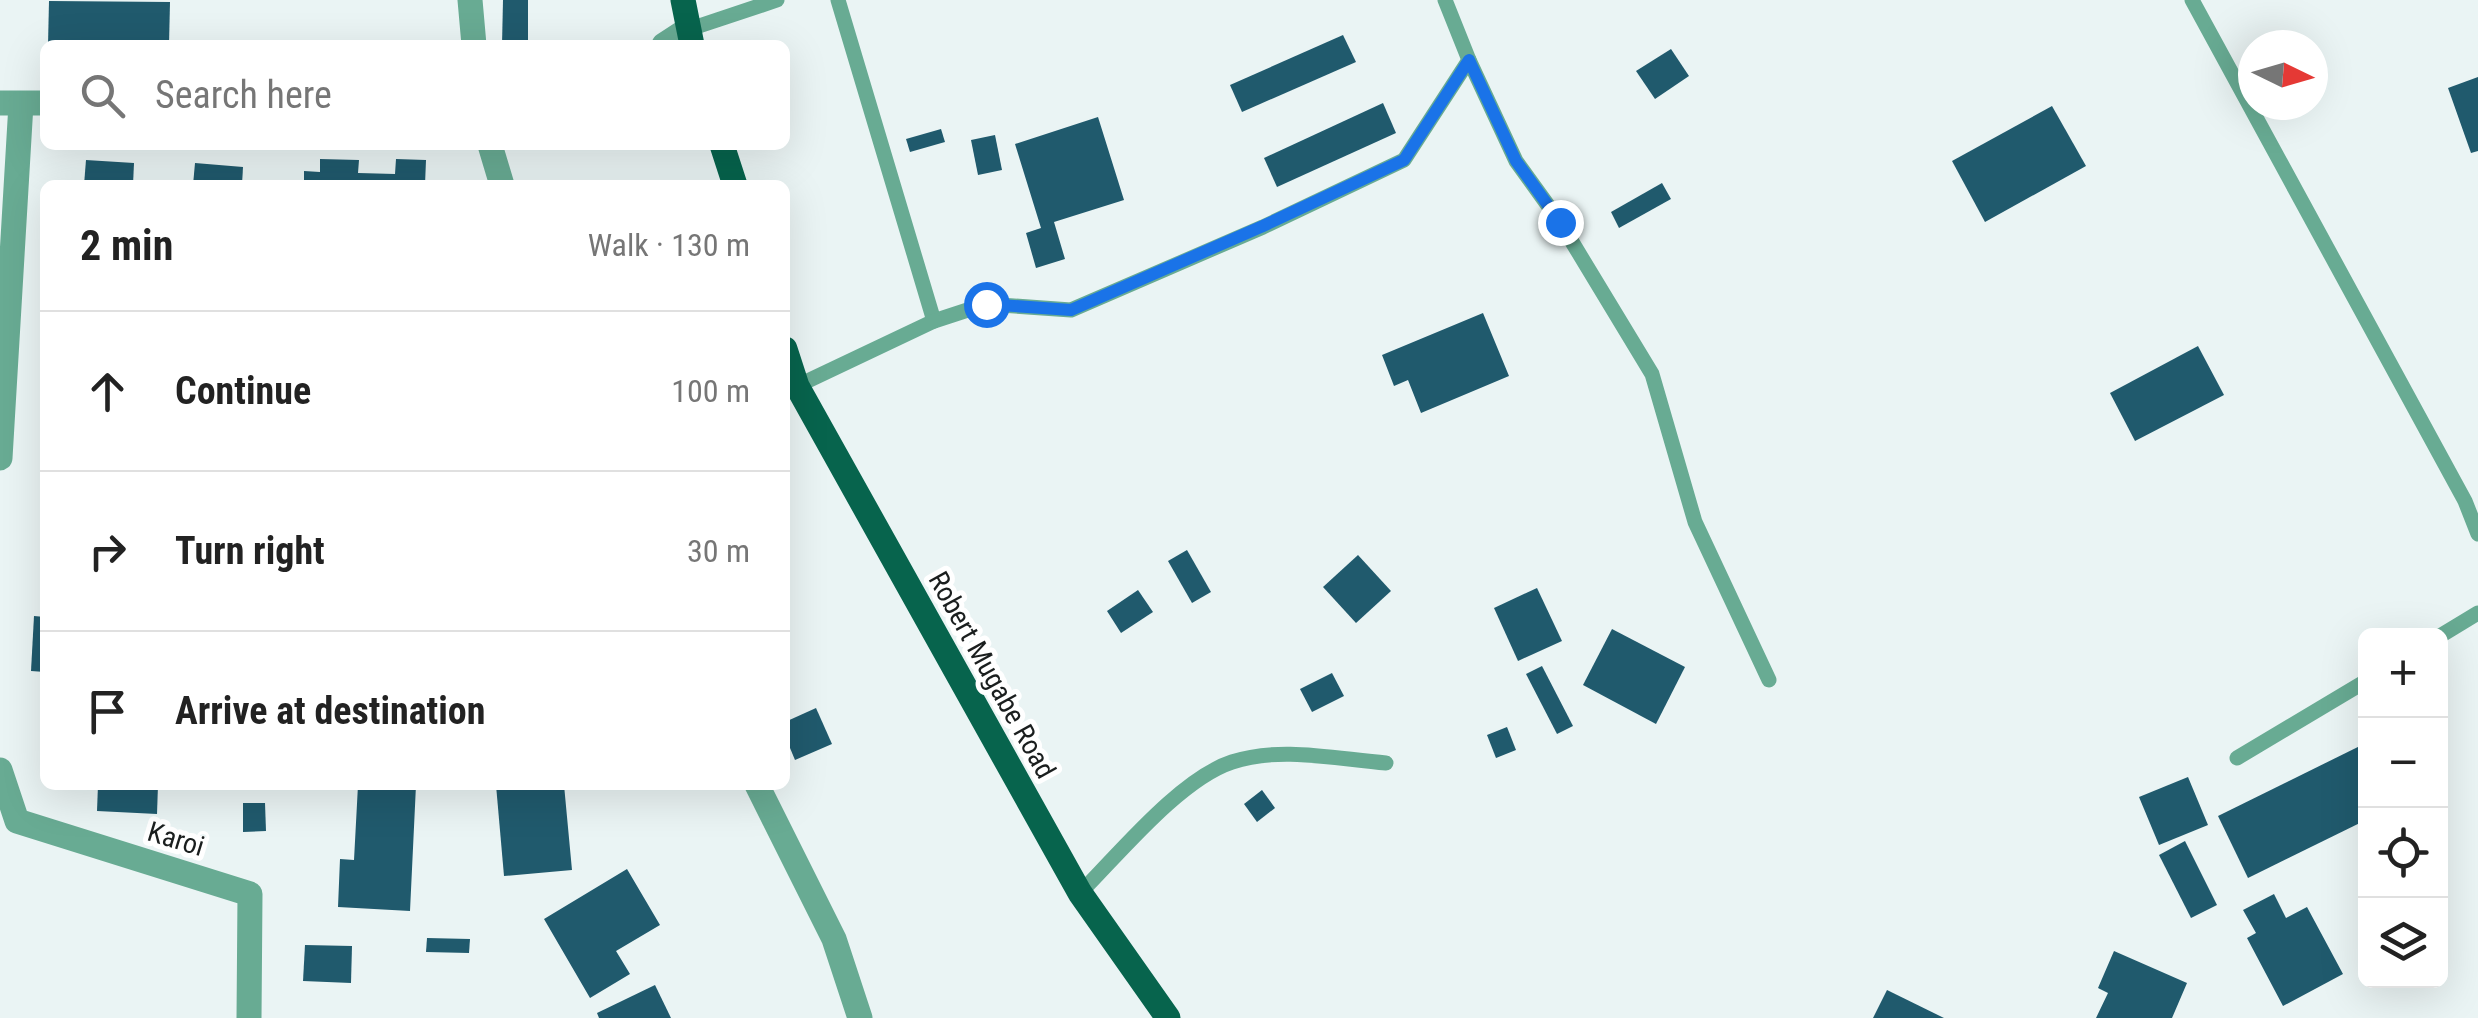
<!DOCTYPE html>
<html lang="en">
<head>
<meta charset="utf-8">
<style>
	:root { --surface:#fff; --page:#f6f6f6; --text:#222; --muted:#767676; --line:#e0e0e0 }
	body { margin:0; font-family:"Roboto Condensed",sans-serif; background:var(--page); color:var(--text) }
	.controls { position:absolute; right:30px; bottom:30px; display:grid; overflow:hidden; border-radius:15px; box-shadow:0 10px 40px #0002 }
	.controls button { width:90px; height:90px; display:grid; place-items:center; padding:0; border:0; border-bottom:2px solid var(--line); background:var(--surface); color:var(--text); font:50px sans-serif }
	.compass { position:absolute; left:2238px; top:30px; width:90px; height:90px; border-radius:50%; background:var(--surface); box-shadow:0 10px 40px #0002; rotate:95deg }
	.stop { position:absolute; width:30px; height:30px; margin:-22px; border:8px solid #1a73e8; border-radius:50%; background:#fff }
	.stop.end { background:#1a73e8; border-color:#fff; box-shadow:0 2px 10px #0008 }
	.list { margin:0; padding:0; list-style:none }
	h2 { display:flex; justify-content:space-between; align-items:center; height:130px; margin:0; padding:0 40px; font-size:42px }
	h2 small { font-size:32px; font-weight:400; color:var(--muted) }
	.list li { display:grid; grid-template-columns:65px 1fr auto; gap:30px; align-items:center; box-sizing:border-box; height:160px; padding:0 40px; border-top:2px solid var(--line) }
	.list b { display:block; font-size:38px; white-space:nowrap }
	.list em { font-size:32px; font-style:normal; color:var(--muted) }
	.icon { flex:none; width:55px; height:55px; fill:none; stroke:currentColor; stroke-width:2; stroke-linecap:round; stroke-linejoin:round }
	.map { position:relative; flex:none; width:2478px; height:1018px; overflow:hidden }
	.search { position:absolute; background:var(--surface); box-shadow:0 10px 40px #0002; left:40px; top:40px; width:750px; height:110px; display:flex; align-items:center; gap:25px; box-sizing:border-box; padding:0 35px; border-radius:15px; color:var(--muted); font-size:38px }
	.panel { position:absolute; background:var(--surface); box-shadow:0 10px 40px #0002; left:40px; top:180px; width:750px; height:610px; border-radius:15px }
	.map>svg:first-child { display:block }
</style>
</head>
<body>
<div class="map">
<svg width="2478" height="1018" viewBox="0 0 2478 1018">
	<rect width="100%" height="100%" fill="#eaf4f4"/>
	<g fill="#205a6d">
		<path d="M503 0H528V45H502Z"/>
		<path d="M49 1 170 2 169 45H48Z"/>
		<path d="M1343 35 1356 62 1242 112 1230 85Z"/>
		<path d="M1671 49 1689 76 1655 99 1636 71Z"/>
		<path d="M2478 77V151L2471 153 2448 88Z"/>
		<path d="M1383 103 1396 133 1277 187 1264 158Z"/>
		<path d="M2052 106 2086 166 1985 222 1952 161Z"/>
		<path d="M1098 117 1124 200 1054 222 1065 259 1036 268 1026 233 1041 228 1015 144Z"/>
		<path d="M941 129 945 142 910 152 906 139Z"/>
		<path d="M995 135 1002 170 978 175 971 140Z"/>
		<path d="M320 159 359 160 358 173 395 174 396 159 426 160 425 185H304V171L320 172Z"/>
		<path d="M86 160 134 163 133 185H84Z"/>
		<path d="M195 163 243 167 242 185H193Z"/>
		<path d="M1662 183 1671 199 1619 228 1611 212Z"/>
		<path d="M1483 313 1509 376 1421 413 1408 380 1394 386 1382 355Z"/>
		<path d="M2198 346 2224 395 2135 441 2110 393Z"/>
		<path d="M1187 550 1211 592 1192 603 1168 561Z"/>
		<path d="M1358 555 1391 591 1356 623 1323 587Z"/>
		<path d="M1537 588 1562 641 1518 661 1494 608Z"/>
		<path d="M1138 590 1153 612 1121 633 1107 611Z"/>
		<path d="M34 616 45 617V672L31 671Z"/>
		<path d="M1612 629 1685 667 1656 724 1583 685Z"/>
		<path d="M1542 666 1573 726 1557 734 1526 674Z"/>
		<path d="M1332 673 1344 696 1312 712 1300 689Z"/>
		<path d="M816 708 832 744 795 760 785 736V722Z"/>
		<path d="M1507 727 1516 750 1496 758 1487 735Z"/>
		<path d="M2366 743V820L2248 878 2218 816Z"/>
		<path d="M2188 777 2208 825 2159 845 2139 797Z"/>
		<path d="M98 785H158L157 814 97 811Z"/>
		<path d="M358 785H416L410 911 338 907 340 859 354 860Z"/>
		<path d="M496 785H564L572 870 504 876Z"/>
		<path d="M1262 790 1275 808 1257 822 1244 804Z"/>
		<path d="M243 803H265L266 831 243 832Z"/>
		<path d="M2185 841 2217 905 2191 918 2159 855Z"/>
		<path d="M627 869 660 925 616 951 630 974 590 998 544 919Z"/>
		<path d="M2274 894 2286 918 2307 907 2343 974 2283 1006 2247 938 2256 933 2243 910Z"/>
		<path d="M427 938 470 939 469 953 426 952Z"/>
		<path d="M305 945 352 946 351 983 303 981Z"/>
		<path d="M2114 951 2187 983 2172 1018H2096L2108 993 2098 988Z"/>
		<path d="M655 985 671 1018H599L597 1013Z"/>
		<path d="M1887 990 1944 1018H1873Z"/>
	</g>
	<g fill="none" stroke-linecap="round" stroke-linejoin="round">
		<g stroke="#68ab93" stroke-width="15">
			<path d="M838 0 934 321 986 304 1071 310 1263 227 1404 160 1469 60"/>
			<path d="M1445 0 1469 60 1516 161 1560 222 1652 374 1695 522 1769 680"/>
			<path d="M2192 0 2465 501 2478 534"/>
			<path d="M687 30 777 0"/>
			<path d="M797 386 934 321"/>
			<path d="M2440 636 2478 613"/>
			<path d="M2237 758 2366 681"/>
			<path d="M1080 893C1119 854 1180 779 1232 762 1280 746 1336 759 1386 763"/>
		</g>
		<g stroke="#68ab93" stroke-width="25">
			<path d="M470 0 474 45"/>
			<path d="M664 45 687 30"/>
			<path d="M0 103H45"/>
			<path d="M490 145 502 185"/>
			<path d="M0 458 21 104"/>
			<path d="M0 770 17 821 250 894 249 1018"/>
			<path d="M757 785 834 939 860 1018"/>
		</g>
		<g stroke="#07644d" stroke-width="25">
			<path d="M683 0 692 45"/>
			<path d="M722 145 735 185"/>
			<path d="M785 349 797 386 1080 893 1168 1018"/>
		</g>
	</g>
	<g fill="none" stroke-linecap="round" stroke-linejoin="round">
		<path stroke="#1a73e8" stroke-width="12" d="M986 304 1071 310 1263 226 1404 160 1469 60 1516 161 1560 222"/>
	</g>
	<g text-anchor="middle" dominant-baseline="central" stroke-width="10" stroke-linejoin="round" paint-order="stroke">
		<g font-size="28" fill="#1a1e1e" stroke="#fff">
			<text transform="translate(992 675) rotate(61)">Robert Mugabe Road</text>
			<text transform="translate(176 839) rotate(17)">Karoi</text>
		</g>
	</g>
</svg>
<div class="controls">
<button>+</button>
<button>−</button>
<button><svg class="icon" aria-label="locate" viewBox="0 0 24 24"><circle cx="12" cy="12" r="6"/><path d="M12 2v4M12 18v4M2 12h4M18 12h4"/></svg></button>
<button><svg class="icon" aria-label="layers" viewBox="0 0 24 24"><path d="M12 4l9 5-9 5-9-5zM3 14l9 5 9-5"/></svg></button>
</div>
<svg class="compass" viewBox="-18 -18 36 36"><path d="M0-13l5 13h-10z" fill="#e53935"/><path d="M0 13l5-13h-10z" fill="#767676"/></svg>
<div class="stop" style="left:986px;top:304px"></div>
<div class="stop end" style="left:1560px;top:222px"></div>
<div class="search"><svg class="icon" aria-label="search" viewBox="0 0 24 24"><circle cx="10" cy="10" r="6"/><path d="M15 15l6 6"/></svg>Search here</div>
<section class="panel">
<h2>2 min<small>Walk · 130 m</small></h2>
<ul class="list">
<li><svg class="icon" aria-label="ahead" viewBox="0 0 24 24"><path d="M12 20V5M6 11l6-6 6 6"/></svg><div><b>Continue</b></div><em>100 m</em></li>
<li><svg class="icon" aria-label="right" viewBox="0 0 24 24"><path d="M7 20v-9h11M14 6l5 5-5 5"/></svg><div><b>Turn right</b></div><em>30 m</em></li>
<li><svg class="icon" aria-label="arrive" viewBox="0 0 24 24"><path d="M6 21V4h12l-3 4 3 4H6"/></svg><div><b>Arrive at destination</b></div></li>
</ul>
</section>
</div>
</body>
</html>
